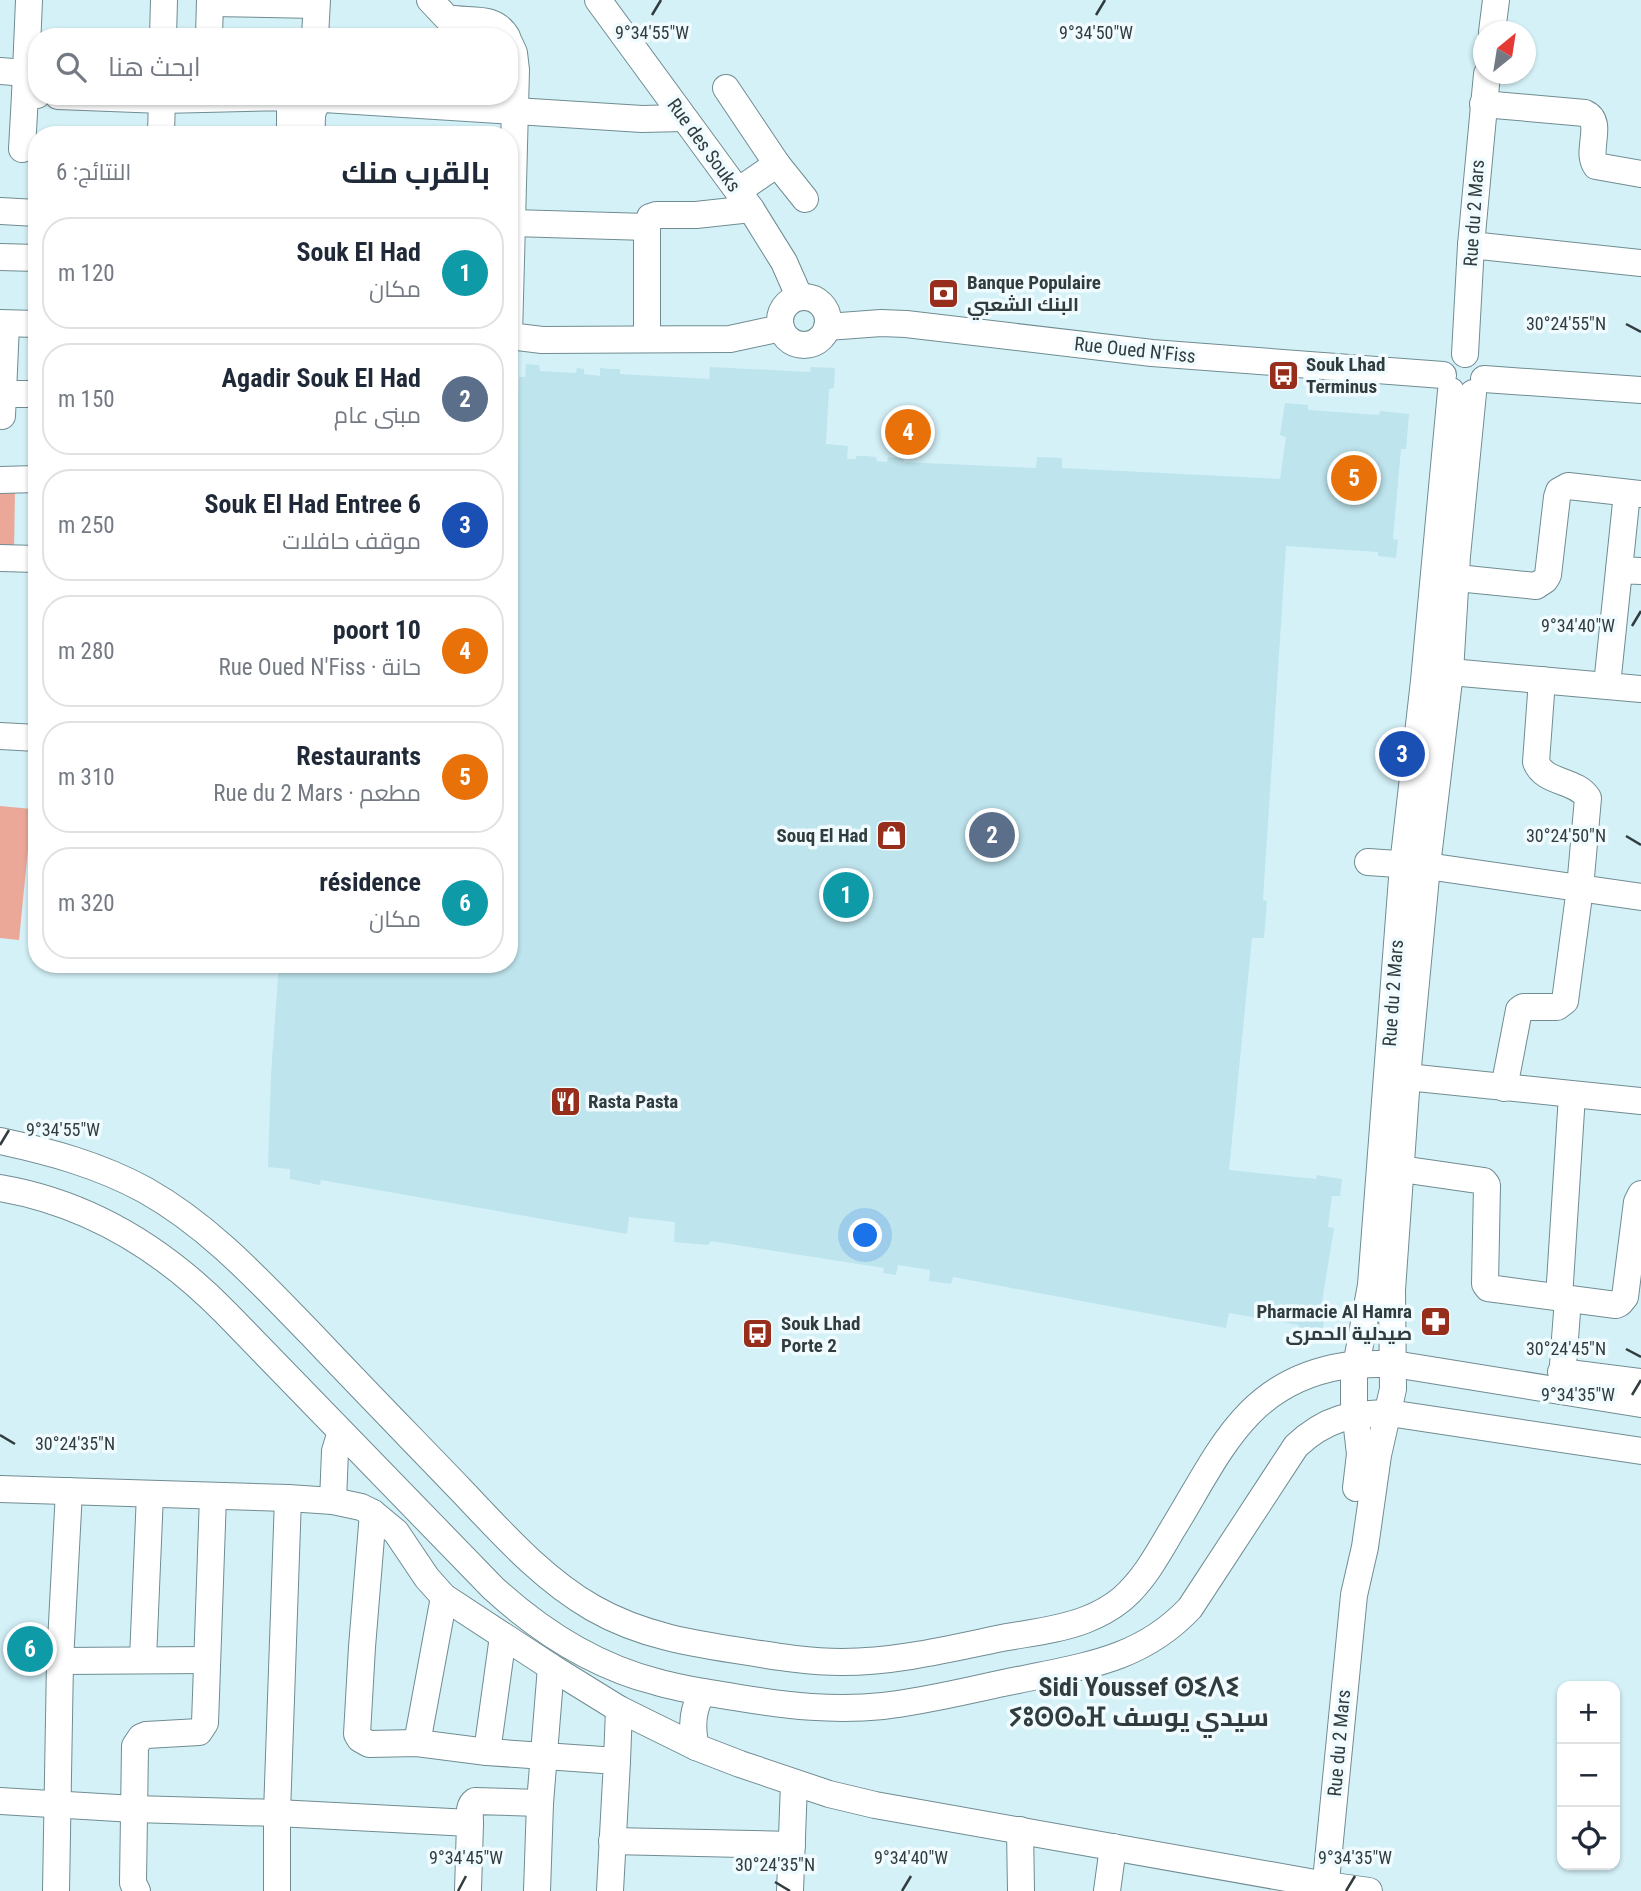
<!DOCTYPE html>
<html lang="ar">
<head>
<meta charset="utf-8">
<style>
	:root { --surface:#fff; --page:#f2f2f3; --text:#1f2937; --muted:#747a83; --line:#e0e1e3; --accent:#2563eb }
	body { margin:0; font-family:"Roboto Condensed",Cairo,"Noto Sans Tifinagh",sans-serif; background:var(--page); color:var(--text); direction:rtl }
	.controls { position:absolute; right:21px; bottom:21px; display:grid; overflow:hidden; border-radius:14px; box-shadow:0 2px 5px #0004 }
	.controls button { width:63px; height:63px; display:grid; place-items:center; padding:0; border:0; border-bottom:2px solid var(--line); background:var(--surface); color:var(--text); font:35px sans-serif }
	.compass { position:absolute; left:1473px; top:21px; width:63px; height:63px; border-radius:50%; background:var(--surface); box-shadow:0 2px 5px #0004; rotate:30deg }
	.you { position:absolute; left:866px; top:1236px; width:24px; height:24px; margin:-18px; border:5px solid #fff; border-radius:50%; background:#1a73e8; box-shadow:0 0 0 10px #1a73e833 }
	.badge { display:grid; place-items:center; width:46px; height:46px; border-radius:50%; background:var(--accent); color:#fff; font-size:23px; font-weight:700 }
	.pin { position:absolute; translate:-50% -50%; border:4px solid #fff; box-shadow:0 2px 7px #0006 }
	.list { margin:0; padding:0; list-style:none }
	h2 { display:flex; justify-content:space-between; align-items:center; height:91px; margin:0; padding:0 28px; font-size:30px }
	h2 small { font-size:23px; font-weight:400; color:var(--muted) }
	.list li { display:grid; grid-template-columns:46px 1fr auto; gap:21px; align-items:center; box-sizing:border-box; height:112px; margin:0 14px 14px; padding:0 14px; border:2px solid var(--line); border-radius:28px }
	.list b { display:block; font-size:26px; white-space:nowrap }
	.list p { margin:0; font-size:23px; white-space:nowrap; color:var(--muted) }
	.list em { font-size:23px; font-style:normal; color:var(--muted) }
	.icon { flex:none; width:38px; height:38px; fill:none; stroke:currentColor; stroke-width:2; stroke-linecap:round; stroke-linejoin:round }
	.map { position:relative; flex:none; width:1641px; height:1891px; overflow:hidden; direction:ltr }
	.search { position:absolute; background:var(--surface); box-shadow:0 2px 5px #0004; left:28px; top:28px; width:490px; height:77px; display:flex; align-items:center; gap:18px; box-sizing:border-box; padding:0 24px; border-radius:28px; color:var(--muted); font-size:26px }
	.panel { position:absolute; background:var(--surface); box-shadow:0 2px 5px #0004; left:28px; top:126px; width:490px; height:847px; border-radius:28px; direction:rtl }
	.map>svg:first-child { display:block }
</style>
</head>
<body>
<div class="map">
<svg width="1641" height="1891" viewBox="0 0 1641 1891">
	<rect width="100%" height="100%" fill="#d4f1f8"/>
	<path fill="#bee4ed" d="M526 364 539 365 540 371 576 373 577 368 584 369V374L600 376V368L610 369H620V374L709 379 710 367 810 372 811 367 835 368 834 388 829 389 826 444 848 446 847 459H856V456H866L876 457 877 461 887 462 888 457 904 458V462L1036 468 1037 457 1062 458V468L1280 479 1286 437 1280 435 1285 403 1308 405V410L1379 415 1380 411 1409 414 1406 449H1401L1393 539 1398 540 1396 558 1378 556V552L1286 546 1263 900 1267 901 1264 938H1252L1229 1170 1316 1179 1317 1175 1342 1179 1340 1196H1332L1328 1227 1334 1228 1321 1308 1326 1309 1322 1332 1298 1328 1299 1325 1229 1313 1226 1328 953 1277 951 1284 929 1281 930 1270 898 1265 896 1275 883 1273 884 1268 711 1241 708 1245 674 1242 675 1222 629 1217 627 1234 321 1180 320 1185 290 1179V1169L268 1167 271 1074 279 964H509V941L514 940 519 377H525Z"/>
	<g fill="#eba899">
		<path d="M0 488 15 489 14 555H0Z"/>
		<path d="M0 806 32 809 19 940 0 938Z"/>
	</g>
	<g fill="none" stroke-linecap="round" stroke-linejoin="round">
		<defs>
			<g id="minor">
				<path d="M29 0 25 95H37"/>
				<path d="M430 0 447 18C469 23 494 14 507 37"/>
				<path d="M598 0 751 209 784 262 799 296"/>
				<path d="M210 3 316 5"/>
				<path d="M1492 32 1496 0"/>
				<path d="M163 37 164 0"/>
				<path d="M209 37 210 0"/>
				<path d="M315 37 317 0"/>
				<path d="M509 42 514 53 516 70 509 336"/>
				<path d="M0 71 26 73"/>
				<path d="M726 88 777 164"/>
				<path d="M58 96 162 100 290 97V135"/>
				<path d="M1483 104 1585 113C1605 122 1585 151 1596 166L1641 174"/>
				<path d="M161 135 162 96"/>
				<path d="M312 135C312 121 309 105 324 99L642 119 683 118"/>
				<path d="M22 149 25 95"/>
				<path d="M738 191 777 164 805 199"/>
				<path d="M0 211 37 213"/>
				<path d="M513 223 647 227"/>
				<path d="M1471 245 1641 263"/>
				<path d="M0 257 37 258"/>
				<circle cx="804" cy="321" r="24"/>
				<path d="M0 323 37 324"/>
				<path d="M827 327 881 323 906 324 1152 353 1443 375"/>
				<path d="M509 336 542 340 730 339 781 328"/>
				<path d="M647 339V227L650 217 656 215H696L751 209"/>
				<path d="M1465 354 1471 245 1487 74"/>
				<path d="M1484 379 1641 390"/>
				<path d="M3 394H37"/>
				<path d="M2 416 6 324"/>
				<path d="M0 480 37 479"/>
				<path d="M0 558 37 559"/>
				<path d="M1619 570 1627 493"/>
				<path d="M1457 578 1536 586 1545 580 1548 575 1557 497 1559 491 1568 486 1641 494"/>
				<path d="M1450 672 1641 689"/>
				<path d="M1607 685 1619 570 1641 571"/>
				<path d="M0 736 37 738"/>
				<path d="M1368 862 1427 866 1641 897"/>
				<path d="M1407 1077 1641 1101"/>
				<path d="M1504 1088 1519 1010 1523 1007H1557L1565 1001 1580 888 1588 798C1576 779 1544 784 1536 762L1542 680"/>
				<path d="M0 1141C51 1152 99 1165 145 1190 211 1227 260 1282 312 1335 361 1387 411 1438 460 1489 501 1532 541 1578 593 1608 642 1636 694 1644 748 1652 779 1657 810 1662 842 1662 896 1662 949 1649 1002 1638 1029 1633 1059 1630 1085 1620 1098 1615 1111 1608 1122 1599 1144 1580 1158 1554 1172 1530 1219 1454 1245 1382 1343 1366 1359 1363 1377 1364 1394 1364L1641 1404"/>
				<path d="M1401 1169 1484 1181 1487 1185 1485 1284 1488 1288 1616 1305 1620 1303 1625 1297 1637 1202 1641 1194"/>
				<path d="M0 1188C88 1203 163 1249 225 1312L493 1588C541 1632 594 1666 657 1682 684 1690 712 1693 740 1698 788 1706 834 1711 883 1706 928 1701 973 1689 1018 1680 1085 1666 1141 1660 1190 1608L1296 1446C1326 1418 1349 1414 1389 1413L1641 1451"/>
				<path d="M1559 1298 1572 1095"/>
				<path d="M1561 1372 1641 1382"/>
				<path d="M1561 1391 1568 1299"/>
				<path d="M1356 1488 1360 1454 1354 1402V1377L1371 1285 1403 865 1424 681 1451 391"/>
				<path d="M0 1489 288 1498 333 1501 361 1507 373 1513 396 1532 427 1578 444 1597 551 1667 619 1709 696 1747 740 1764 829 1794 875 1805 1326 1885 1369 1891"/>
				<path d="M333 1501 335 1451 341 1432"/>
				<path d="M373 1513 362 1647 357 1734 360 1739 369 1744 417 1743 487 1752 617 1761 610 1891"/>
				<path d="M143 1659 150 1494"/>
				<path d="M60 1661 207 1660"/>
				<path d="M417 1743 444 1597"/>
				<path d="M696 1747C691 1727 692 1709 703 1692"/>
				<path d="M487 1752 503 1636"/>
				<path d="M617 1761 619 1709"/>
				<path d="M0 1801 134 1809 277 1813 470 1823 468 1891"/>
				<path d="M470 1823C470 1815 468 1806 475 1801L540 1803"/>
				<path d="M1020 1830 1021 1891"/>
				<path d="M612 1841 792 1845"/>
				<path d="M56 1891 60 1661 69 1491"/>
				<path d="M137 1891 133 1883 135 1746 141 1737 146 1735 199 1732 205 1723 213 1496"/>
				<path d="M277 1891V1813L288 1498"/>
				<path d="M537 1891 540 1803 551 1667"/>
				<path d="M790 1891 794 1783"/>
				<path d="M1107 1891 1113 1847"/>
				<path d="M1325 1891 1354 1595 1365 1547 1378 1455 1393 1389 1392 1290 1407 1077 1427 866 1450 672 1457 556 1473 393"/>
			</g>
		</defs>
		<use href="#minor" stroke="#708c92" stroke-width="28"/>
		<use href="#minor" stroke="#fff" stroke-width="26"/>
	</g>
	<path fill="none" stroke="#303c3e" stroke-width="2.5" d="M652 15 661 0M1096 15 1105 0M1626 324 1641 332M1632 626 1641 611M1626 836 1641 845M0 1145 9 1130M1626 1349 1641 1357M1632 1395 1641 1380M0 1435 15 1444M775 1882 790 1891M458 1891 466 1876M902 1891 911 1876M1346 1891 1355 1876"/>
	<defs>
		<symbol id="bank-square" viewBox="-11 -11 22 22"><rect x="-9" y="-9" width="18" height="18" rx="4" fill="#972e1b" stroke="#effbfe"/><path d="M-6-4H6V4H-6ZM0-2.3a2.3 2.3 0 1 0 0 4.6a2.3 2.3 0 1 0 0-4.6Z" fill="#fff"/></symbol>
		<symbol id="bus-square" viewBox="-11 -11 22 22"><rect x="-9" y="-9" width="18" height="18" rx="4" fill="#972e1b" stroke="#effbfe"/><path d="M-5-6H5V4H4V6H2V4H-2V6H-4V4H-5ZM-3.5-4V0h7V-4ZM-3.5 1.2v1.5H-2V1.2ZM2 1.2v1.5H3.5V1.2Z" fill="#fff"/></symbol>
		<symbol id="shop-square" viewBox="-11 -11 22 22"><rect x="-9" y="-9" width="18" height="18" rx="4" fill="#972e1b" stroke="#effbfe"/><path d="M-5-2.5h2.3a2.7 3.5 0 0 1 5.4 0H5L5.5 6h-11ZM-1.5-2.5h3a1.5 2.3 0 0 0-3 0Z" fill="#fff"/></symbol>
		<symbol id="restaurant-square" viewBox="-11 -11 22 22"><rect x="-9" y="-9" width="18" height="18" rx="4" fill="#972e1b" stroke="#effbfe"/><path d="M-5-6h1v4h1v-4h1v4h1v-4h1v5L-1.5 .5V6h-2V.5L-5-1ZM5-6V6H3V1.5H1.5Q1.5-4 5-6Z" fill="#fff"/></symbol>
		<symbol id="pharmacy-square" viewBox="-11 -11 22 22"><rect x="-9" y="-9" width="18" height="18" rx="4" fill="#972e1b" stroke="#effbfe"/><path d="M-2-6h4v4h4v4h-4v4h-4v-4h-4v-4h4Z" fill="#fff"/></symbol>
	</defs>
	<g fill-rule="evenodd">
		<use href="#bank-square" x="926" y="276" width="35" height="35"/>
		<use href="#bus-square" x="1266" y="358" width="35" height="35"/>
		<use href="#shop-square" x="874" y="818" width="35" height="35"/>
		<use href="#restaurant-square" x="548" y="1084" width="35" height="35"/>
		<use href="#pharmacy-square" x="1418" y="1304" width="35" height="35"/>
		<use href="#bus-square" x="740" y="1316" width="35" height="35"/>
	</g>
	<g text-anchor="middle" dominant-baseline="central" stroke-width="7" stroke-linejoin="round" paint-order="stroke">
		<g font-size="19" fill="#303c3e" stroke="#effbfe">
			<text transform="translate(704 145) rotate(54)">Rue des Souks</text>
			<text transform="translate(1474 213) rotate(-86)">Rue du 2 Mars</text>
			<text transform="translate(1135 350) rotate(6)">Rue Oued N'Fiss</text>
			<text transform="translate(1393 993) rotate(-86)">Rue du 2 Mars</text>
			<text transform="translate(1339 1743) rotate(-85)">Rue du 2 Mars</text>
		</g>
		<g font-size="19" font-weight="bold" fill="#303c3e" stroke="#effbfe" text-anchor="start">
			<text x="967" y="282">Banque Populaire<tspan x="967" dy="22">البنك الشعبي</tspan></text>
			<text x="1306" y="364">Souk Lhad<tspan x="1306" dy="22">Terminus</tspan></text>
			<text x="868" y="835" text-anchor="end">Souq El Had</text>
			<text x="588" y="1101">Rasta Pasta</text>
			<text x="1412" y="1311" text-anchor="end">Pharmacie Al Hamra<tspan x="1412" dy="22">صيدلية الحمرى</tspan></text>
			<text x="781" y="1323">Souk Lhad<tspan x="781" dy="22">Porte 2</tspan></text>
		</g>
		<g font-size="26" font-weight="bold" fill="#303c3e" stroke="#effbfe">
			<text x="1139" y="1687">Sidi Youssef ⵙⵉⴷⵉ<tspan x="1139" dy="30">ⵢⵓⵙⵙⴰⴼ سيدي يوسف</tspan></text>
		</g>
	</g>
	<g font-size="18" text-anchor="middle" fill="#303c3e" stroke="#effbfe" stroke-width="7" stroke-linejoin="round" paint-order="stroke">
		<text x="652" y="39">9°34'55"W</text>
		<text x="1096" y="39">9°34'50"W</text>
		<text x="1566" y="330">30°24'55"N</text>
		<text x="1578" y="632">9°34'40"W</text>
		<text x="1566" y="842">30°24'50"N</text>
		<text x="63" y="1136">9°34'55"W</text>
		<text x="1566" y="1355">30°24'45"N</text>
		<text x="1578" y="1401">9°34'35"W</text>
		<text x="75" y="1450">30°24'35"N</text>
		<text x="466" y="1864">9°34'45"W</text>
		<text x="911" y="1864">9°34'40"W</text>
		<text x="1355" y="1864">9°34'35"W</text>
		<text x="775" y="1871">30°24'35"N</text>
	</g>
</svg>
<div class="controls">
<button>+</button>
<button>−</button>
<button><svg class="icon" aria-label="locate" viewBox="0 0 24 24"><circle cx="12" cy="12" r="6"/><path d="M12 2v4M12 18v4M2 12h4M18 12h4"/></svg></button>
</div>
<svg class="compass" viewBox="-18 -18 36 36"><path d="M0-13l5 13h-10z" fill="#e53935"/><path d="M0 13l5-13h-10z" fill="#747a83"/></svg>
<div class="you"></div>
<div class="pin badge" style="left:846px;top:895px;background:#0f9aa8">1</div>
<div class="pin badge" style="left:992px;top:835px;background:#5c6f8a">2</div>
<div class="pin badge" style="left:1402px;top:754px;background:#1a4fb4">3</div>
<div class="pin badge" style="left:908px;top:432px;background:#e8710a">4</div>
<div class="pin badge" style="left:1354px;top:478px;background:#e8710a">5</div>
<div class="pin badge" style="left:30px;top:1649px;background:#0f9aa8">6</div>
<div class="search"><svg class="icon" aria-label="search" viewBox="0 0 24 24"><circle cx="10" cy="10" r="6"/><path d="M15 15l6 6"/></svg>ابحث هنا</div>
<section class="panel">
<h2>بالقرب منك<small>النتائج: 6</small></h2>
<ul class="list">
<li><span class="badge" style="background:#0f9aa8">1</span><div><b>Souk El Had</b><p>مكان</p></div><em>120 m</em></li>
<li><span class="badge" style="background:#5c6f8a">2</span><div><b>Agadir Souk El Had</b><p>مبنى عام</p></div><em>150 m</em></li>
<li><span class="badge" style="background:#1a4fb4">3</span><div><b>Souk El Had Entree 6</b><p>موقف حافلات</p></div><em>250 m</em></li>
<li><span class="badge" style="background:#e8710a">4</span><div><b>poort 10</b><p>حانة · Rue Oued N'Fiss</p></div><em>280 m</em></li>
<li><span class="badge" style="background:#e8710a">5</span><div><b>Restaurants</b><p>مطعم · Rue du 2 Mars</p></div><em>310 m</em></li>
<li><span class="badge" style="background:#0f9aa8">6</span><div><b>résidence</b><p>مكان</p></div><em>320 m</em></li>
</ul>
</section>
</div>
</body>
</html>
